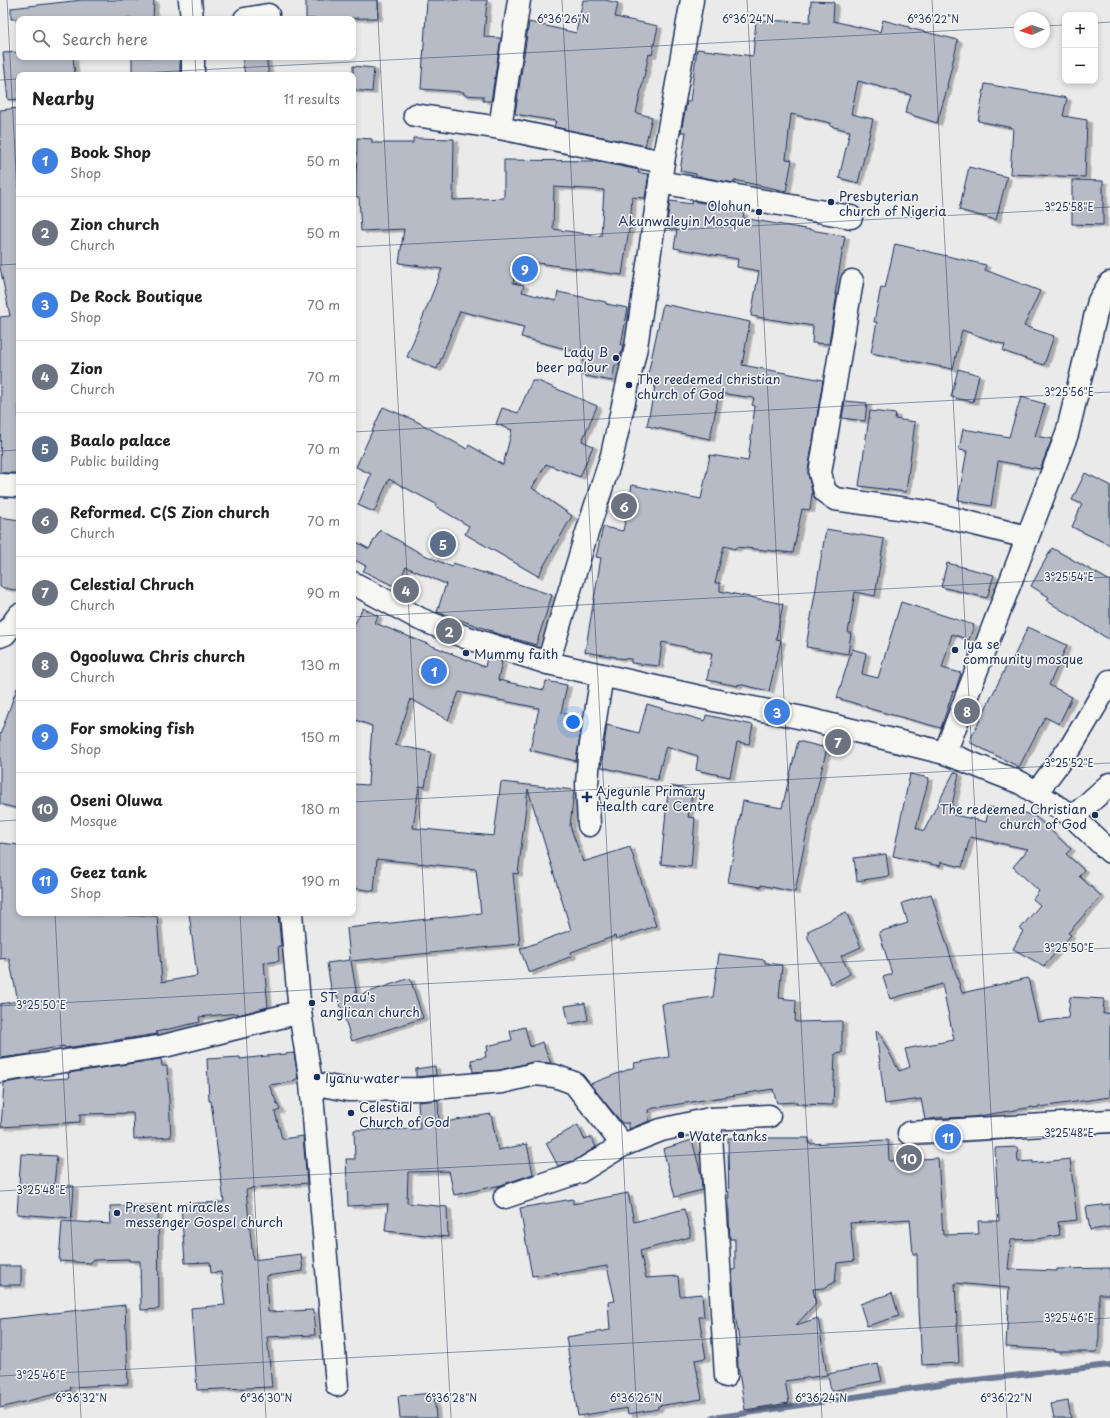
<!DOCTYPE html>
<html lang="en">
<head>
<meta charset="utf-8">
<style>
	:root { --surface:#fff; --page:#f2f2f2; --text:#222; --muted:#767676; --line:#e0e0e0; --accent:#0f766e }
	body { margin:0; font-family:"Playpen Sans",sans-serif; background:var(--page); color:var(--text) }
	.controls { position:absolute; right:12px; top:12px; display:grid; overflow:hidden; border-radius:8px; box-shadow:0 2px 6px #0003 }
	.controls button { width:36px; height:36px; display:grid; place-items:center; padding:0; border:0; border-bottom:1px solid var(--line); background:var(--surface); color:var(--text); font:20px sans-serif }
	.compass { position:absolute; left:1014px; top:12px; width:36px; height:36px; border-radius:50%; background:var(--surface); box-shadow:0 2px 6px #0003; rotate:267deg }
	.you { position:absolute; left:573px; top:722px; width:14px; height:14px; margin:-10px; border:3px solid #fff; border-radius:50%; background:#1a73e8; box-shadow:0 0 0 6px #1a73e833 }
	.badge { display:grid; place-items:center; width:26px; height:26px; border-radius:50%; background:var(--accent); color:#fff; font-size:13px; font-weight:700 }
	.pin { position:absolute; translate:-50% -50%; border:2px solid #fff; box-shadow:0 1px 4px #0006 }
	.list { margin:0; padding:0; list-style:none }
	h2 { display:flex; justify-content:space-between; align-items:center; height:52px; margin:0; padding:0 16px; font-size:17px }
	h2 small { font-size:13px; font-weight:400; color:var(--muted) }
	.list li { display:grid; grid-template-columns:26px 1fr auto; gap:12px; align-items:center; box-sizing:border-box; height:72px; padding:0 16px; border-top:1px solid var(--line) }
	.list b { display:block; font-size:15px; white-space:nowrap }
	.list p { margin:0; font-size:13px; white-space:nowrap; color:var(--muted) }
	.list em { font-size:13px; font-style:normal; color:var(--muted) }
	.icon { flex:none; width:22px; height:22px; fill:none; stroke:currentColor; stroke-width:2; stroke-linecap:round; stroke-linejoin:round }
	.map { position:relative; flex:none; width:1110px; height:1418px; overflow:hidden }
	.search { position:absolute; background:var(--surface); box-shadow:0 2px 6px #0003; left:16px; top:16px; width:340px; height:44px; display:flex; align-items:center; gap:10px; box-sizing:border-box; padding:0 14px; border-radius:8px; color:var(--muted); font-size:15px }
	.panel { position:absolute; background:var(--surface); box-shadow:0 2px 6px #0003; left:16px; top:72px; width:340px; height:844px; border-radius:8px }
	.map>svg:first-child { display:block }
</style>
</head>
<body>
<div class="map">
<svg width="1110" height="1418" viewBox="0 0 1110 1418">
	<defs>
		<filter id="shadow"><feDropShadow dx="4.5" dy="2.5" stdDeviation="0" flood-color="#0004"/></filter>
	</defs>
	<rect width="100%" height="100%" fill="#e9eae9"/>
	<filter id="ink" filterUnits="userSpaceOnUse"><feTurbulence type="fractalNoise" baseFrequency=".025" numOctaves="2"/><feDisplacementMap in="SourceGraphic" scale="8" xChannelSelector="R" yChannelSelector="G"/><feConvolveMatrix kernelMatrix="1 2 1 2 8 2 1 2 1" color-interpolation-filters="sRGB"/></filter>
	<g filter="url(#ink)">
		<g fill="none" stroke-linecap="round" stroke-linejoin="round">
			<path stroke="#6c7995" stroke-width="6" d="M713 1418 948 1383 1110 1365"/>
		</g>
		<g fill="#b6bbc6" stroke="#1b2f5e" fill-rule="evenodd" filter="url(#shadow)">
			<path d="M82 0H154L153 19H11V8Z"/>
			<path d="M306 0H378V18L306 19Z"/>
			<path d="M427 0H487L484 37 501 38 491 101H483V96L464 95V92L421 89Z"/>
			<path d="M583 0H605L618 3 615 17 658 26 652 55 649 54 636 113 652 117 645 146 554 127 556 121 515 114 529 22 576 33Z"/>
			<path d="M811 1 834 2 833 21 880 32 883 20 909 27V28L958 40 947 86H948L937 123 905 113 911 95 858 81 851 114 873 119 858 183 839 178 850 131 830 126 831 123 791 114 786 159 792 160 786 191 734 180V183L696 176V174L680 171 686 132H681L687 101H690L697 49 753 56 756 20 810 22Z"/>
			<path d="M19 52V57H73L75 75H19V99L8 100 3 53Z"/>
			<rect x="132" y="57" width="48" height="18"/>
			<path d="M242 57H266L269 75H245Z"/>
			<path d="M353 66 374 68 372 92 353 90Z"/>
			<path d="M985 84 1067 98 1063 116 1087 120 1085 177 1010 174 1013 128 978 121Z"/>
			<path d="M19 108V473H0L1 390H0V317L10 316 0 267V110Z"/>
			<path d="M357 138 372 139V143H413V138L454 139 453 200 504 198V160L595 161 639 170 638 173 649 174 645 198 632 197 630 229H629L622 275 517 260 513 283 524 285 522 292 556 301 558 292 606 302V304L628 308 621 345H623L619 365H615L612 381 581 375 585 354 521 337 524 327 460 311 437 369 407 357 442 269 399 263 404 229 361 231 359 197H356ZM554 187 604 190 601 236 553 229Z"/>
			<path d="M969 167 1007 177 996 220 959 210Z"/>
			<path d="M1072 180 1103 181V225L1072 224Z"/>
			<path d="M670 201 692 204V201L730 208 729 210 744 213 743 218 845 236 835 294H837L829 344 812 343 813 326 751 316 759 271 737 267 738 259 674 248 677 230 666 228Z"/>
			<path d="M895 244 986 265 985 270 1040 291 1024 326 1054 336 1044 365 1003 351 1005 345 962 330 953 369 871 353 877 322H874L881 287 885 288Z"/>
			<path d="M663 304 750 322 742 365 823 380 808 471 812 493 810 510 802 509 793 553 736 547V549L724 546 715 583H720V591L783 604 776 639 781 640 769 691 738 684V686L707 680 712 653 662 642 659 666 631 663V659L616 658V657L585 652 601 558 596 557 603 527 623 531 632 485 701 499 710 455 748 461 755 406 752 405 754 398 719 393 710 439 647 426 656 381 647 379Z"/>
			<path d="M958 369 979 375 973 402 951 397Z"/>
			<path d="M532 381H538L597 406 582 441 593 446 580 477 546 464 532 488 572 516 538 576 465 534 469 526 435 506 436 504 389 479 374 512 358 505 371 474 356 467 383 407 414 420 467 449 469 445 503 465 512 430 496 424 502 408 518 413Z"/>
			<path d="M1021 397 1045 404 1035 436 1052 439 1040 469 998 461 991 506 958 500 967 451 959 450 963 429 1009 437Z"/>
			<path d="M845 401 867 403 865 421 842 418Z"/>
			<path d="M870 411 896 414 895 419 915 422 906 492 859 486Z"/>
			<path d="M1085 473 1110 485V545L1072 527 1082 504 1072 500Z"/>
			<path d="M0 517 19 520V591L0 587Z"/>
			<path d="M826 529 884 539 875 596 855 592 848 633H851L848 654 806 647Z"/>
			<path d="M380 530 420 553 452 567 453 563 552 595 536 645 492 632V631L437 612 446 584 406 567 396 587 363 571 366 566 353 559V540L369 549Z"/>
			<path d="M1052 548 1110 581V640L1047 601 1049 597 1031 586Z"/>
			<path d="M947 563 994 575 987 598 941 587Z"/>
			<path d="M901 602 974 625 969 640 952 634 942 668 961 673 955 692 953 691 941 728 867 708V707L837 698 852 649 866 653 862 674 878 678Z"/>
			<path d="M363 608 378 616 375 623 485 667 487 657 502 662 498 680 544 690 546 681 567 685 561 713 583 718 576 761 530 750 539 708 459 692 448 720 411 699 395 745 431 752 425 787 419 786 413 828 494 836 501 782 574 790 570 826 583 862 630 847 656 926 616 939 615 936 571 952 572 956 529 973 520 949 571 930 528 789 518 874 513 873 520 944 351 961 357 996 410 978 423 1018 352 1041 337 995H332L327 963 350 960 347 928 481 913 476 869 377 859 374 891 353 888V784L368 785 372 726 353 719V627Z"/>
			<path d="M1028 627 1067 645 1049 685 1072 697 1059 724 1045 717 1019 767 969 742 1008 663 1010 665Z"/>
			<path d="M17 688 19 689V809L0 804V735Z"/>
			<path d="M647 704 705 721 706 715 753 725 749 744 737 742 730 777 696 770 698 756 666 746 657 780 601 767 607 725 639 733Z"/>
			<path d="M798 741 827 748 808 826 795 892 761 885V887L728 882 743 801 782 808Z"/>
			<path d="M954 772 959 774 950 814 986 822 989 807 1012 811 1013 809 1036 817 1071 849 1066 854 1084 870 1079 876 1101 896 1068 933 1071 935 1044 966 1013 949 1023 931 1020 929 1040 905 1033 899 1039 891 1013 867 1028 849 970 837 962 867 941 862 940 866 893 856 910 774 929 778 916 828 924 831Z"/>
			<path d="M670 786 693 790 688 817 695 818 691 867 661 864 667 801Z"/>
			<path d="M0 843 19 845V913H92V915L157 916 162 982 197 976 189 913H278L281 946H278L279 961 264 963 268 1007 238 1015V1013L199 1017 200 1022 156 1032 157 1034 65 1048 64 1046 30 1052 31 1054 0 1058V1004L18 1001 9 958 0 959Z"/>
			<path d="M886 854 889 876 857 881 854 858Z"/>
			<path d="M931 894 962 993 1028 978 1038 1022 1068 1018 1070 997 1104 999 1103 1014 1110 1013V1097L1033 1108V1107L973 1117 943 1118V1117L925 1120 921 1099 885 1104 876 1031H878L899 1071 910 1067 905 1049 954 1040 942 984 890 999 883 977 892 974 879 932 908 923 902 903Z"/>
			<path d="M846 912 861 947 841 956 850 974 831 984 808 938V931Z"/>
			<path d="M719 954 765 960V963L782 965 779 998 796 1000 795 1022 842 1021V1053L835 1054 833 1105 797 1104V1102L777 1103 773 1089 654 1108 648 1110 649 1121 629 1129V1123H622L590 1084 635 1067 634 1063 669 1057 662 1004 713 997Z"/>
			<path d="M585 1003 588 1020 569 1024 565 1006Z"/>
			<path d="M525 1027 530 1047 542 1042 551 1063 532 1062 500 1070 473 1072 471 1060 486 1057 485 1052 488 1051 487 1046 512 1040 510 1031Z"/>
			<path d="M294 1053 298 1078 291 1082 269 1085 280 1110 275 1112 282 1139 303 1136 307 1183 251 1188V1189L246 1190 253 1260 301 1254 303 1271 266 1276 268 1312 313 1310 315 1335 267 1337 272 1387 197 1390 191 1308 225 1305 221 1272 211 1273 210 1262 185 1263 181 1204 224 1202 211 1101H209L207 1059 240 1057V1059Z"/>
			<path d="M161 1059 162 1066H167L171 1137 134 1139 133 1113 80 1114V1122L1 1127 4 1083 35 1078V1080L69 1078 68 1073Z"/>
			<path d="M435 1066 436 1075 416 1077V1069Z"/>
			<path d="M438 1100 439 1123 491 1114 498 1150 527 1144 533 1174 501 1185 454 1195 449 1171 408 1172 407 1203 447 1207 448 1237 385 1231 388 1204 348 1206 346 1159H355L354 1130 420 1129 418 1102Z"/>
			<path d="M578 1125 584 1139 591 1137 596 1147 574 1161 558 1166 546 1143Z"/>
			<path d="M728 1138H809V1144L888 1140 889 1161 938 1158 943 1235 979 1234 978 1221H999L995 1148 1017 1147 1018 1162 1033 1161V1163L1070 1159 1077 1220 1058 1222 1060 1235 1037 1239 1011 1240 1008 1269 1057 1271V1269L1110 1268V1294H1099V1338L1097 1352H1055V1350L1006 1347 1009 1288 955 1283 959 1363 922 1365 919 1309 918 1310 917 1254H913L910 1219 850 1223 854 1261 837 1263 835 1282 824 1288 813 1289 816 1303 796 1325 818 1318 827 1375 785 1381 789 1403 745 1410 738 1366 737 1346H740L735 1314 732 1270H735V1239H730L729 1218Z"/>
			<path d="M692 1140 701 1174 702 1190 675 1197 663 1149Z"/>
			<path d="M21 1154 57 1156 54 1185 74 1186 72 1218 17 1214Z"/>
			<path d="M628 1193 634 1222 684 1209 690 1230V1237L640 1251 646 1278 678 1276 680 1296 702 1294 704 1317H699L706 1358 695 1360 702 1399 658 1406V1409L628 1414 627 1408 578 1416 566 1337 610 1330 608 1302 615 1301 607 1266 557 1274V1272L532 1276 520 1208 573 1199V1204Z"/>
			<path d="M1110 1204V1227L1090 1230 1086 1207Z"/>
			<path d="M158 1205 159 1309 141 1310 140 1261H129V1259L92 1260 91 1263 59 1261 62 1221 111 1224 110 1206Z"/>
			<rect x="0" y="1266" width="21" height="19"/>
			<path d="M892 1293 899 1316 867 1326 860 1304Z"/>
			<path d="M125 1305 128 1384 70 1387 71 1390 0 1408V1319Z"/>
			<path d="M878 1364 882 1381 831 1391 828 1374Z"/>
			<path d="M434 1393 436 1418H400L398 1396Z"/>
			<path d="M1068 1401 1071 1418H1054L1051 1404Z"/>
		</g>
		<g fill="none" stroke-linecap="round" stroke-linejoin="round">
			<defs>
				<g id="minor">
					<path d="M190 0 192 19"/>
					<path d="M245 19 268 15"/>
					<path d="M193 57V75"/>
					<path d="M415 115 500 128 663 162"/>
					<path d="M500 128 519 0"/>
					<path d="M660 182 851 217"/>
					<path d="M852 281 820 473 825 492 835 499 927 512 1027 537"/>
					<path d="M0 485 19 486"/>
					<path d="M353 583 420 619 465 637 548 663 718 701 803 718 945 753 1021 783 1073 817 1110 852"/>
					<path d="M0 636 5 634 19 615"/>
					<path d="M548 663 585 539 612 455 636 347 663 162 692 0"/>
					<path d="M945 753 1067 434 1099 301 1110 283"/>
					<path d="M1036 793 1072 745 1110 681"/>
					<path d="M1073 817 1110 784"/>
					<path d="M589 825 587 784 589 757 602 675"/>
					<path d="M291 913 300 1012 311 1083 337 1385"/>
					<path d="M0 1071 164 1046 300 1012"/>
					<path d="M311 1083 348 1090 423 1089 502 1082 535 1074 555 1076 574 1083 623 1145"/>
					<path d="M909 1133 1110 1121"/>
					<path d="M505 1197 579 1172 623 1145 661 1130 710 1119"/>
					<path d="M726 1376 710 1119 769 1116"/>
				</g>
			</defs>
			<use href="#minor" stroke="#1b2f5e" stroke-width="25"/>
			<use href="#minor" stroke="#f6f6f2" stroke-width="22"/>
		</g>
	</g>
	<path fill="none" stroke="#1b2f5e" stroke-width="1" stroke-opacity="0.45" d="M7 0 19 230M192 0 193 19M377 0 451 1418M562 0 637 1418M747 0 822 1418M932 0 1007 1418M1095 23 1110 22M1044 26 1065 25M195 57 196 75M101 75 1020 27M0 80 19 79M353 247 1110 207M0 265 19 264M353 432 1110 392M0 451 19 450M353 617 1110 577M0 636 19 635M353 802 1110 763M0 821 19 820M55 913 81 1418M240 913 266 1418M0 1006 1110 948M0 1191 1110 1133M0 1376 1110 1318"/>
	<g fill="#1b2f5e" stroke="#f6f6f2" stroke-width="1.5">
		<circle cx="831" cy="202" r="4"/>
		<circle cx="759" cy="212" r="4"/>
		<circle cx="616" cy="358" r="4"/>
		<circle cx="629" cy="385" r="4"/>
		<circle cx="955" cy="650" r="4"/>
		<circle cx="466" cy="653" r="4"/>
		<path d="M585 791h4v4h4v4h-4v4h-4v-4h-4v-4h4z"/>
		<circle cx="1095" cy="815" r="4"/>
		<circle cx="312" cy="1003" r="4"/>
		<circle cx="317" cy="1077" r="4"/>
		<circle cx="351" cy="1113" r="4"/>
		<circle cx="681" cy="1135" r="4"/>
		<circle cx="117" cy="1213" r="4"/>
	</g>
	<g text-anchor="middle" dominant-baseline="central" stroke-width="3" stroke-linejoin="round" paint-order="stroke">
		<g font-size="13" fill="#1b2f5e" stroke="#f6f6f2" text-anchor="start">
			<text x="839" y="195">Presbyterian<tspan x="839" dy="15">church of Nigeria</tspan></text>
			<text x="751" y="205" text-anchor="end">Olohun<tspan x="751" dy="15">Akunwaleyin Mosque</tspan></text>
			<text x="608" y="351" text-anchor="end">Lady B<tspan x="608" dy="15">beer palour</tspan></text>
			<text x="637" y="378">The reedemed christian<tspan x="637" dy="15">church of God</tspan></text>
			<text x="963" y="643">Iya se<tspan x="963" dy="15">community mosque</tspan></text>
			<text x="474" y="653">Mummy faith</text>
			<text x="596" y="790">Ajegunle Primary<tspan x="596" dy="15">Health care Centre</tspan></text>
			<text x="1087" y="808" text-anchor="end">The redeemed Christian<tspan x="1087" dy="15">church of God</tspan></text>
			<text x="320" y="996">ST. pau's<tspan x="320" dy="15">anglican church</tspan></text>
			<text x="325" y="1077">Iyanu water</text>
			<text x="359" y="1106">Celestial<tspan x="359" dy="15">Church of God</tspan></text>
			<text x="689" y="1135">Water tanks</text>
			<text x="125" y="1206">Present miracles<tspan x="125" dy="15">messenger Gospel church</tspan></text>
		</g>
	</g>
	<g font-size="10" text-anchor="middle" fill="#1b2f5e" stroke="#f6f6f2" stroke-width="3" stroke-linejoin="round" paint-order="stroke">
		<text x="563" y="23">6°36'26"N</text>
		<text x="748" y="23">6°36'24"N</text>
		<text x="933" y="23">6°36'22"N</text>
		<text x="1069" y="211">3°25'58"E</text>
		<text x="1069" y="396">3°25'56"E</text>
		<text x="1069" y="581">3°25'54"E</text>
		<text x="1069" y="767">3°25'52"E</text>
		<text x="1069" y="952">3°25'50"E</text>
		<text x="41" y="1009">3°25'50"E</text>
		<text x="1069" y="1137">3°25'48"E</text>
		<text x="41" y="1194">3°25'48"E</text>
		<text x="1069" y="1322">3°25'46"E</text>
		<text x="41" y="1379">3°25'46"E</text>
		<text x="81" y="1402">6°36'32"N</text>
		<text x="266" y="1402">6°36'30"N</text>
		<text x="451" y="1402">6°36'28"N</text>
		<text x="636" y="1402">6°36'26"N</text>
		<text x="821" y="1402">6°36'24"N</text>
		<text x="1006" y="1402">6°36'22"N</text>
	</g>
</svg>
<div class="controls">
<button>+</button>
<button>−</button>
</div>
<svg class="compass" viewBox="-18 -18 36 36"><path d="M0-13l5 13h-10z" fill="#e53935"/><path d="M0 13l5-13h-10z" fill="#767676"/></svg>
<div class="you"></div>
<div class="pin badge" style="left:434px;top:671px;background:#3f7fe0">1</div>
<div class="pin badge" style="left:449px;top:631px;background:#6b7280">2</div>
<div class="pin badge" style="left:777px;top:712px;background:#3f7fe0">3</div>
<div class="pin badge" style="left:406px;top:590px;background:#6b7280">4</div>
<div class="pin badge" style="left:443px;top:544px;background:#5c6f8a">5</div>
<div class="pin badge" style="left:624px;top:506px;background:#6b7280">6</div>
<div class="pin badge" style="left:838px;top:742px;background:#6b7280">7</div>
<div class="pin badge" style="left:967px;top:711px;background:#6b7280">8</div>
<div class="pin badge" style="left:525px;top:269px;background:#3f7fe0">9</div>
<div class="pin badge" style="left:909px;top:1158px;background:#6b7280">10</div>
<div class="pin badge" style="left:948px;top:1137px;background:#3f7fe0">11</div>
<div class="search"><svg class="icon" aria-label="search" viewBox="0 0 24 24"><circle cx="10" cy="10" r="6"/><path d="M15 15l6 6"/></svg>Search here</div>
<section class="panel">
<h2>Nearby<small>11 results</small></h2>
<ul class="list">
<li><span class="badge" style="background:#3f7fe0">1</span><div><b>Book Shop</b><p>Shop</p></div><em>50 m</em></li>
<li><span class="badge" style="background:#6b7280">2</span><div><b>Zion church</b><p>Church</p></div><em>50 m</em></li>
<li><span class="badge" style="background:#3f7fe0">3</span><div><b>De Rock Boutique</b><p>Shop</p></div><em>70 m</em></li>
<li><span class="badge" style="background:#6b7280">4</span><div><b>Zion</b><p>Church</p></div><em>70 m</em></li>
<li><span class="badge" style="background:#5c6f8a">5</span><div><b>Baalo palace</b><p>Public building</p></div><em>70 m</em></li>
<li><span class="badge" style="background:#6b7280">6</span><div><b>Reformed. C(S Zion church</b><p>Church</p></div><em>70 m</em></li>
<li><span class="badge" style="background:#6b7280">7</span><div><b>Celestial Chruch</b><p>Church</p></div><em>90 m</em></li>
<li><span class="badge" style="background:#6b7280">8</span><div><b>Ogooluwa Chris church</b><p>Church</p></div><em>130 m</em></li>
<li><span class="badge" style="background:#3f7fe0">9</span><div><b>For smoking fish</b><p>Shop</p></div><em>150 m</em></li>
<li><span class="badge" style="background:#6b7280">10</span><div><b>Oseni Oluwa</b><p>Mosque</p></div><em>180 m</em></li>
<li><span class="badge" style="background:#3f7fe0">11</span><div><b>Geez tank</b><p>Shop</p></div><em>190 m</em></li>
</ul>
</section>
</div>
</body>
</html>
